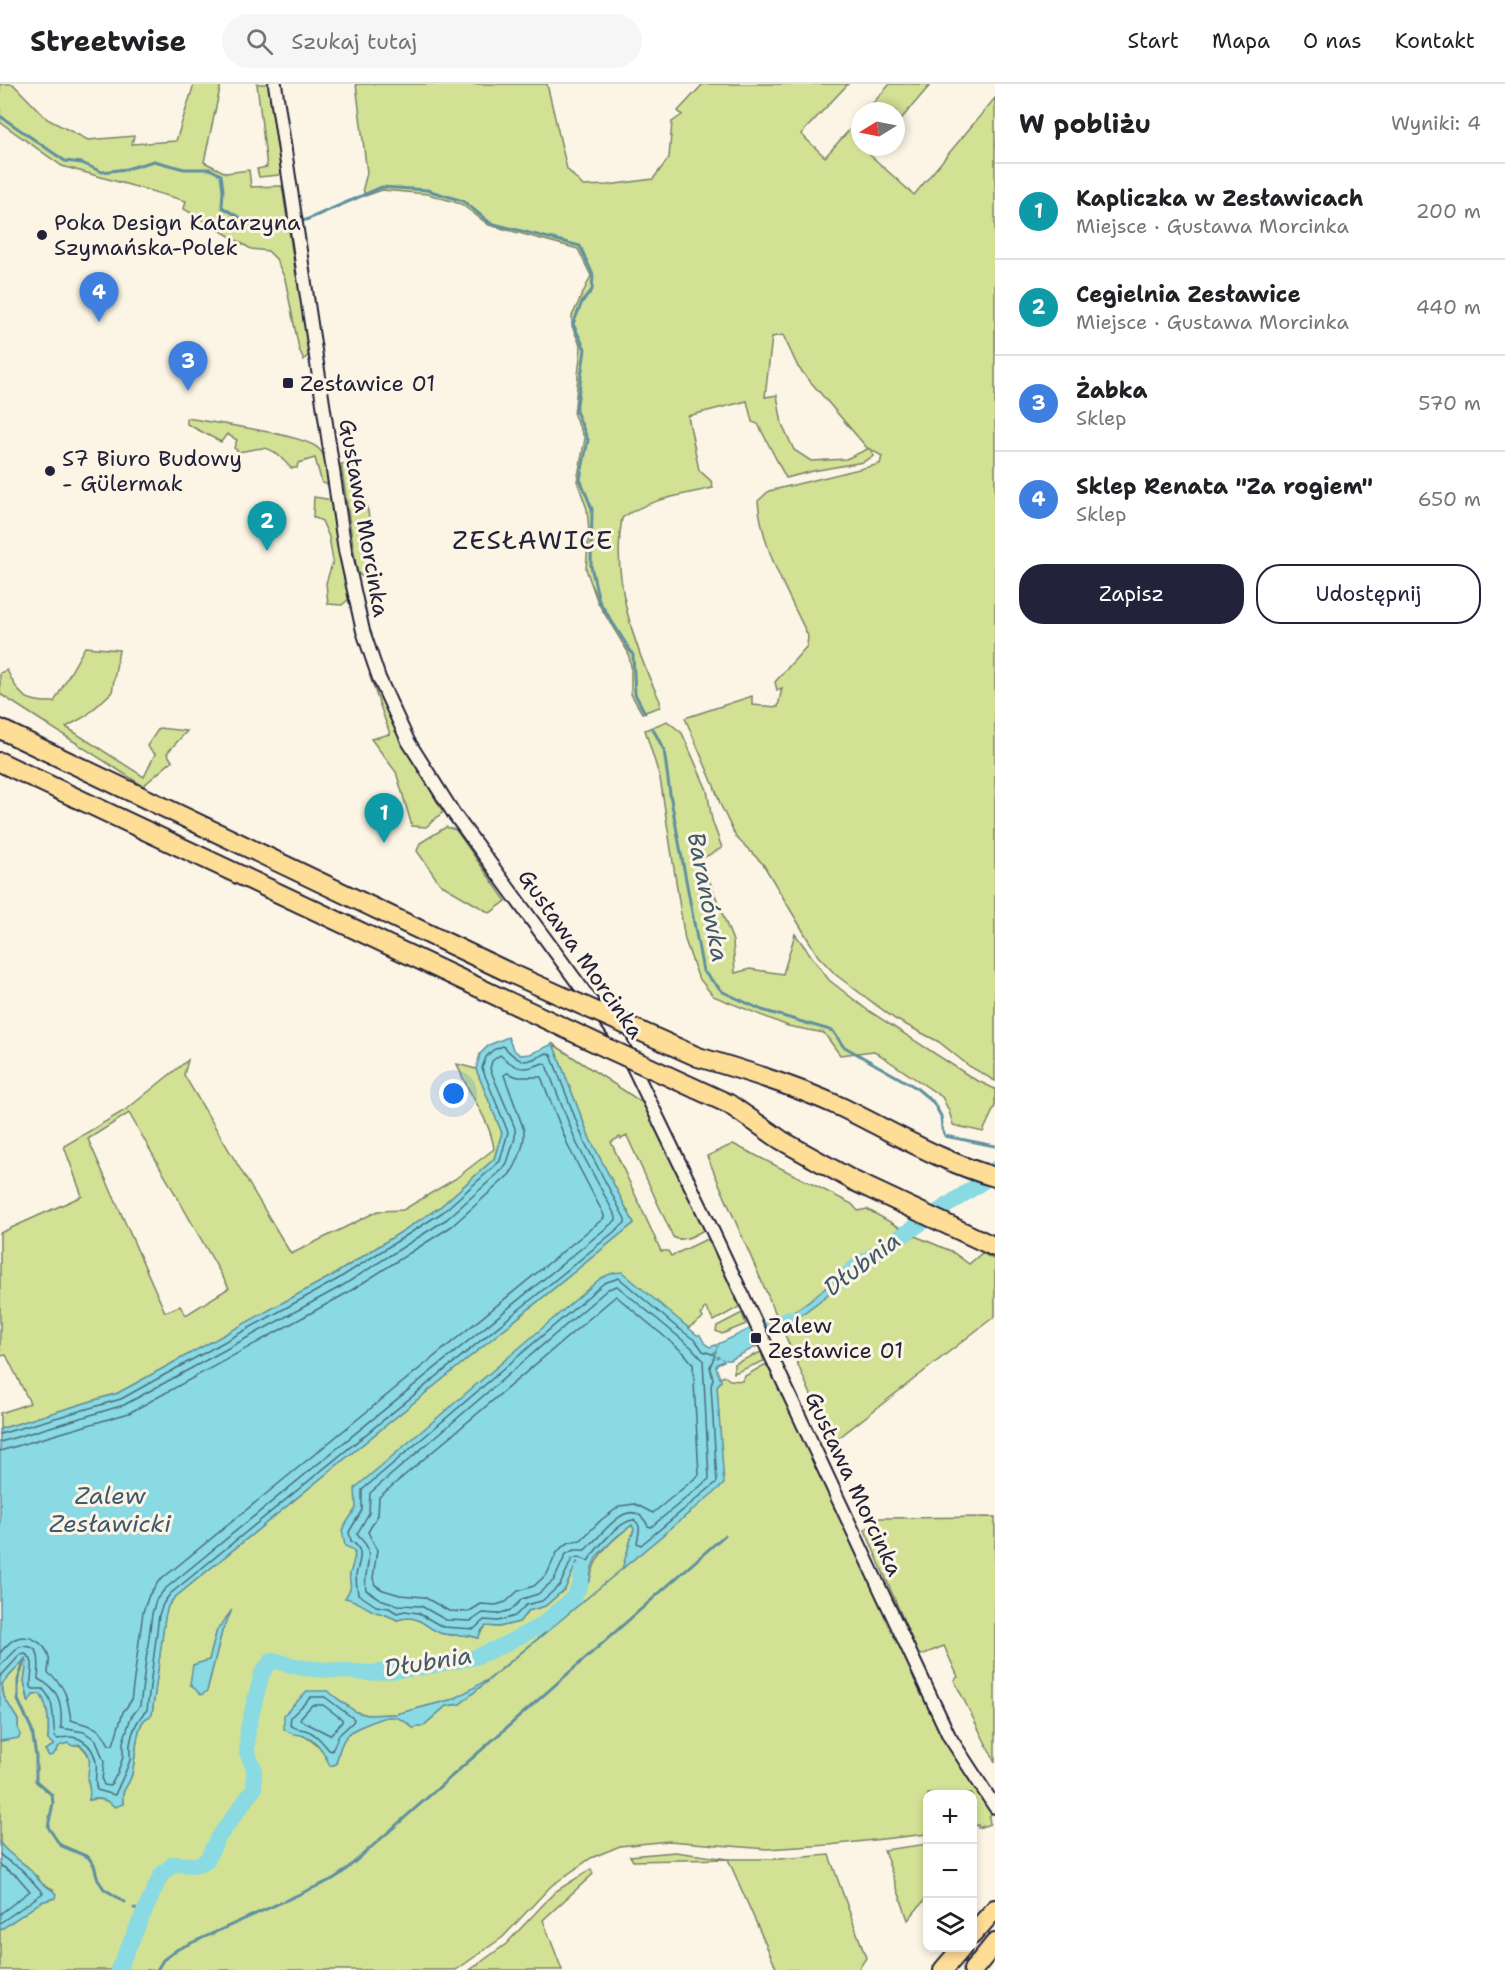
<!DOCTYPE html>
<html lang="pl">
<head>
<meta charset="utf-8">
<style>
	:root { --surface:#fff; --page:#f6f6f6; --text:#202124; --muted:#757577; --line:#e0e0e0; --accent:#22223b }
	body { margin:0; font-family:"Shantell Sans",sans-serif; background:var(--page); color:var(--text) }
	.controls { position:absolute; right:18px; bottom:18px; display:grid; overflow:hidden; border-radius:12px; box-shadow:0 3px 9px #0003 }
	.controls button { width:54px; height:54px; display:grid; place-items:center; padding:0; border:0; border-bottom:2px solid var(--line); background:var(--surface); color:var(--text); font:30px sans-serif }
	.compass { position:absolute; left:851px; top:18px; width:54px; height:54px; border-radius:50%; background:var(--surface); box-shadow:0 3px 9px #0003; rotate:260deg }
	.you { position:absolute; left:454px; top:1010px; width:21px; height:21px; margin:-15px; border:4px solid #fff; border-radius:50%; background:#1a73e8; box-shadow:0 0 0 9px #1a73e833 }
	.badge { display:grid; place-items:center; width:39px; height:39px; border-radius:50%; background:var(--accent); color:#fff; font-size:20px; font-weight:700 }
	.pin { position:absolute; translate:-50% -50px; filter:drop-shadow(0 2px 3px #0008) }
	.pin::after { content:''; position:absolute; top:32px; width:21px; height:18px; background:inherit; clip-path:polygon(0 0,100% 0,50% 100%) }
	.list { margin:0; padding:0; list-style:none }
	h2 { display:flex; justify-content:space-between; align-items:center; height:78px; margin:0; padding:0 24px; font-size:26px }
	h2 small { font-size:20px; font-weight:400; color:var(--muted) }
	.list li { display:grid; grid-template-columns:39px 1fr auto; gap:18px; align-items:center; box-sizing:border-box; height:96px; padding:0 24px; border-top:2px solid var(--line) }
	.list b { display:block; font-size:22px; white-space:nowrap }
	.list p { margin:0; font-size:20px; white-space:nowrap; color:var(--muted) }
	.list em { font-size:20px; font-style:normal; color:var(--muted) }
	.actions { display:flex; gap:12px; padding:18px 24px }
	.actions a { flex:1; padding:14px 0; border:2px solid var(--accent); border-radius:24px; text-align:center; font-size:21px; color:var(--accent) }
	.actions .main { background:var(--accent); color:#fff }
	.icon { flex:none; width:33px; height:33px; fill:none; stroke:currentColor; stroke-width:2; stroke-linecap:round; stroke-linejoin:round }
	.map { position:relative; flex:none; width:995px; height:1886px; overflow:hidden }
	header { display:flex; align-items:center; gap:36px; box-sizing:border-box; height:84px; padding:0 30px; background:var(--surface); border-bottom:2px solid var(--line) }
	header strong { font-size:28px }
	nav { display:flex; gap:33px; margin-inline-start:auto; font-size:21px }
	.search { width:420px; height:54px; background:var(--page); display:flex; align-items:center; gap:15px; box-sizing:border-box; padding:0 21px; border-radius:33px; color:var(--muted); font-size:22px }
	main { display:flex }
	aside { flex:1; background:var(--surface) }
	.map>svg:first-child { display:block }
</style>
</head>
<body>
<header>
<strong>Streetwise</strong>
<div class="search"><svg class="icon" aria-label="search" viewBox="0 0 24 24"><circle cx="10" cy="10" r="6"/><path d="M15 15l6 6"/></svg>Szukaj tutaj</div>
<nav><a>Start</a><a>Mapa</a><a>O nas</a><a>Kontakt</a></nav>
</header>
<main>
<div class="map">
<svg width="995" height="1886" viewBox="0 0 995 1886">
	<rect width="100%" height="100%" fill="#fcf5e5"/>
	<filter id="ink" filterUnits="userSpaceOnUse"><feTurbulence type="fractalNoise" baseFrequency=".0167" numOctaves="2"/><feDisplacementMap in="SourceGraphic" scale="12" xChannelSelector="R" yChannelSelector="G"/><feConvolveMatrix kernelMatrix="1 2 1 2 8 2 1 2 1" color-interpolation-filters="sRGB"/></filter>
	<g filter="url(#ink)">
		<g fill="#d2e194" stroke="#7a8268" stroke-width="1.5" fill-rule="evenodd">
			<path d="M0 0H13L47 35 88 56 134 52 132 60 176 57 194 0H221L204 78 226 89 249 86 251 103 282 102 296 192 301 197 311 268 304 276 299 265 285 195 276 175 268 167 251 165 184 125 186 117 62 82 0 38Z"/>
			<path d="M257 0H268L281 88 279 91 259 93 257 85 267 83Z"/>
			<path d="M356 0H547L567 85 583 102 608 101 653 95 669 74 672 38 682 31 678 27 703 0H848L801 50 825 73 860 34V63H877L870 71 914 111 995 14V997L969 982 939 958 895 935 836 891 818 872 763 780 736 753 721 722 714 702 685 634 752 612V621L778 623 782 604 777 606 775 598 807 562 808 552C788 509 762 466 758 417L769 407 880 380 882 372 870 365 874 372 863 378 813 387 786 394 758 340 752 338 747 317 688 332 699 386 711 397 713 404C681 411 649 415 622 434 611 493 634 564 660 617V623L642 629 631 610V582L628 568 598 519 586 485 589 448 587 425 577 397 585 355 574 331 581 263 572 242V232L591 192 578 165 489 141 461 120 428 110 382 106 365 112 363 104 367 89ZM783 251 798 283 868 365 846 375 811 377 794 366 782 340 777 311 765 313 772 253Z"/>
			<path d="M890 0H931L896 41V27H866Z"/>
			<path d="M187 334C212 339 305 350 319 365 327 373 327 386 329 396L327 400 322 399 315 374 298 379 297 384H291C269 361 270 362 239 368L234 364 237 356 227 350 221 358 187 340Z"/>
			<path d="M352 378 368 427 377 493 364 495 357 488 341 380Z"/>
			<path d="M314 413 332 416 349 515 342 521 328 520 326 499 333 477 329 453 322 437 313 433Z"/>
			<path d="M85 563 119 566 112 608 86 632 66 643 144 693 155 670 147 662 159 644 187 647 167 669 172 677 143 702 0 610V589L7 586C20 612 24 619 54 618Z"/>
			<path d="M369 590 398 649 443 728 426 743 412 742 396 688 371 655 390 650Z"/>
			<path d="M667 637 682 649 707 706 712 736 722 764 701 775 733 857 735 889 750 885 783 890 795 850 829 896 866 925 974 995 995 1005V1022L983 1048 953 1041 949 1027 942 1013 874 967 840 971 824 949 788 942 713 912 698 893 685 856 660 694 645 646Z"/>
			<path d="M446 743 456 746 506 817 490 829 440 800 417 767 420 759Z"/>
			<path d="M553 960 646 1021 705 1144 704 1146C694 1151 683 1159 673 1153L627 1052 621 1055 620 1053 611 1058 661 1167H668L671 1172 705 1156H710L739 1223 714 1237 706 1224 703 1226V1229L701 1230 703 1234 688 1244 678 1236 356 1425 343 1446C346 1454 354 1464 355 1472 355 1479 351 1484 350 1490 349 1497 354 1512 359 1517 369 1528 385 1529 397 1536 419 1529 423 1542 440 1549 452 1553 465 1549 477 1554L486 1542 499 1543 519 1538 528 1527 545 1522 565 1505 577 1478 580 1482 576 1504 590 1496C594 1471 612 1456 632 1441L634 1444 623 1484 723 1400 717 1302 721 1297 720 1294 724 1292 730 1296 742 1297 745 1292 766 1280 777 1301 781 1303 937 1641 964 1688 992 1729 989 1733 990 1740 978 1744V1741L973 1742 972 1710H928L927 1750 829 1761 767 1765 669 1757 620 1762 591 1774 551 1802 503 1853 456 1886H0V1846L41 1818 55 1814 53 1805 42 1800 38 1793 32 1789 27 1782 6 1769 0 1759V1657L4 1656 18 1644V1636L4 1613 2 1600 25 1575 27 1578 24 1597 28 1617 33 1611 40 1610C49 1622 49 1642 48 1656L54 1661 45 1666 49 1671 57 1667 59 1661C75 1656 88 1662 90 1679 91 1684 88 1691 88 1697 89 1705 92 1708 89 1716 100 1714 106 1715 115 1723L123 1719C121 1704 127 1705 131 1693 136 1679 135 1647 144 1636 146 1634 150 1632 152 1630L165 1532 168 1522 174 1514 634 1139 590 1055ZM230 1530 222 1547 207 1607 193 1581 209 1576 217 1546ZM486 1598 460 1620 446 1622 423 1642 413 1644C398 1630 389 1630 370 1638 361 1643 353 1644 346 1653 340 1659 338 1671 336 1680L331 1682C323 1668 317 1658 302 1651L327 1607 356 1628 368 1631 396 1630 454 1615Z"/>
			<path d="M188 976 184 991 291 1170 378 1127 403 1126 455 1095 494 1065C490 1034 467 1009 457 980L476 985 502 1049 494 1075 439 1124 335 1190 118 1309 0 1345V1329L30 1319 6 1271 0 1272V1149L82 1112 64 1062 127 1025ZM129 1029 229 1204 186 1231 180 1222 165 1228 88 1055Z"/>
			<path d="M733 1060 852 1120 858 1127 867 1125 915 1152 951 1167 969 1180 982 1169 995 1176V1232L832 1359 707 1072Z"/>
			<path d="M742 1229 746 1240 722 1250 716 1247 717 1242Z"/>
			<path d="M761 1268 764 1277 734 1289V1280Z"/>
			<path d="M995 1433V1678L954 1596 958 1593 944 1562 919 1572 865 1446 880 1434Z"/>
			<path d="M927 1760V1813L908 1836 884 1766Z"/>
			<path d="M675 1768 728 1775H780L829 1771 866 1874 858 1886H777L728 1775 633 1777 630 1772Z"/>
			<path d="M591 1785 593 1790 543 1836 562 1886H470L506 1860 556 1807Z"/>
		</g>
		<g fill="#89dae3" stroke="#6090a0" stroke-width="1.5">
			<path d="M508 953 513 965 520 971 530 970 553 960 590 1055 634 1139 174 1514 168 1522 165 1533 152 1631C149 1633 146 1634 144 1636 135 1647 136 1679 131 1693 127 1705 121 1704 123 1720L115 1723C106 1715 100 1713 89 1716 91 1708 89 1704 88 1696 87 1681 96 1672 79 1660L73 1662 67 1659 59 1662 53 1671 49 1672 45 1666 54 1661 48 1656C49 1642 49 1621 40 1610L33 1611 29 1618 24 1597 27 1578 25 1575 2 1600 4 1613 18 1636V1644L20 1651 19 1654 0 1657V1345L118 1309 335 1190 439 1124 494 1075 502 1049 476 985 480 970 489 961Z"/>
			<path d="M854 1184C832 1211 801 1231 773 1250L767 1240C800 1230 824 1201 854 1184Z"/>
			<path d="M622 1188 697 1251H700L705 1260 710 1263 716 1261 718 1265 713 1269 721 1267 723 1270 716 1274 721 1272 724 1277 717 1280 716 1283 721 1297 717 1302 724 1400 460 1620 446 1622 423 1642 413 1644C398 1630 389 1630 370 1639 361 1643 353 1644 346 1653 340 1659 338 1671 336 1680L330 1682C325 1670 317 1654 301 1651 293 1650 291 1650 284 1645V1631L307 1607H327L356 1628 368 1631 396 1630 454 1615 489 1595 622 1485 634 1445 632 1441 616 1453 597 1472 592 1483 590 1496 580 1511 576 1504 580 1482 577 1478 565 1505 545 1522 528 1527 519 1538 499 1543 486 1542 482 1546 478 1554C465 1549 452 1553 440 1549 423 1542 419 1529 397 1536 389 1531 381 1530 373 1527 363 1522 357 1516 345 1514 355 1498 348 1502 350 1490 352 1483 354 1477 355 1469L352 1465 345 1462 342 1446 356 1424 355 1404 601 1194 613 1189Z"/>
			<path d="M750 1245 758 1262 730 1276H726L724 1271 726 1270 725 1264 751 1252 720 1264 718 1260Z"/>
			<path d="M232 1526 222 1547 207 1607 201 1611 190 1600 193 1581 209 1576 217 1546Z"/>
			<path d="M0 1759C7 1769 15 1773 25 1781 32 1786 37 1796 44 1801 49 1804 52 1805 56 1810L55 1814 41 1818 0 1846Z"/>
		</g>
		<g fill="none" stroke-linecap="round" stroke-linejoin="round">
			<g stroke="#4b6c7e" stroke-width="1.5">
				<path d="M619 1194 674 1241 696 1257 703 1267 715 1271 710 1283 713 1295 711 1302 717 1398 641 1461 637 1459C638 1450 643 1442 634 1436 620 1436 595 1466 588 1477L579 1473 572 1475 560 1501 542 1517 526 1521 515 1532 498 1537 484 1536 474 1545 443 1543 418 1529 405 1527 397 1529 389 1524 376 1522 358 1510C357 1505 356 1496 356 1491 359 1477 366 1466 351 1457L349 1448 362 1426V1406L604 1199Z"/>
				<path d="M617 1202 691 1263 703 1276 709 1395 651 1443 648 1442C634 1413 612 1438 599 1452 595 1457 589 1461 585 1466H574L566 1470 554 1496 538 1510 522 1515 511 1526 497 1530 483 1529 471 1537 446 1536 421 1522 398 1521 380 1515 366 1506C363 1490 371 1479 368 1466 367 1459 360 1455 357 1450L369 1429 370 1409 608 1205Z"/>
				<path d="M616 1212 684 1269 693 1280 699 1391 653 1429 635 1420 620 1422 601 1436 581 1456 570 1458 562 1463 556 1470 547 1490 534 1502 518 1507 506 1518 496 1521 481 1520 468 1528 449 1527 424 1513 400 1511 383 1506 375 1501 373 1494 377 1466 368 1448 378 1431 379 1413Z"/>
				<path d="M0 1350 121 1315 338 1195 443 1128 500 1077 508 1048 482 984 486 973 493 966 503 962C522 980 521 981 547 969L551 971 584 1057 625 1135V1139L170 1510 163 1520 159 1531 147 1626C137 1635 132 1647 130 1661 129 1666 131 1671 130 1676 126 1688 120 1699 115 1711L97 1706C93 1694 98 1688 96 1678 92 1658 77 1649 58 1655L55 1653C52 1636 56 1619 43 1605H33L31 1603C29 1591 38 1576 25 1570L20 1571 0 1593"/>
				<path d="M0 1358 124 1321 342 1202 447 1135 503 1085 507 1079 515 1054V1044L490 985 492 977 500 971C516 985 523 988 543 979L546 981 577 1060 616 1133V1136L165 1505 156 1516 152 1530 140 1622 131 1633 123 1658V1673L118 1688 110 1702 104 1701 102 1696 104 1678 96 1656 84 1648 61 1644C62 1621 61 1606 38 1595 39 1580 43 1558 19 1563L0 1582"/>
				<path d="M0 1367 129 1329 347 1209 452 1142 509 1091C518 1080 525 1060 524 1046L504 991 507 989 518 993H541L569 1064 604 1131V1134L158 1498 149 1511 143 1528 131 1617 123 1628 113 1661H109C99 1639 89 1643 71 1636 68 1616 66 1601 48 1589 48 1584 50 1579 49 1574 46 1559 29 1549 15 1555 9 1558 4 1564 0 1569"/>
				<path d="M311 1613H325L354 1635 353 1638 339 1651 332 1667 329 1666C322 1658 316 1649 305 1646 298 1644 296 1646 290 1641L291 1633Z"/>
				<path d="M312 1621H323L342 1635V1638L330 1651 300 1636 301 1633Z"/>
				<path d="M0 1770C6 1778 17 1780 23 1787 30 1794 36 1802 43 1809L0 1839"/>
				<path d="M0 1781 17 1792 30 1807 0 1830"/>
			</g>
			<g stroke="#6090a0" stroke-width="3">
				<path d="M0 32 65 77 82 79 102 88 126 85 154 77 184 85H210L221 91 223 106 222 123 252 141 292 138"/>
				<path d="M299 137 306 136 382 103 427 106 463 117 490 139 580 162 593 191 592 206 582 218 573 240 585 265 576 327 588 356 580 395 592 425 591 482 599 517 633 571 635 610 645 629"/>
				<path d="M653 645 664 666 670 710 703 887 723 908 762 926 833 947 843 962 915 1003 933 1018 941 1032 942 1045 945 1052 995 1062"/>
				<path d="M25 1575 18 1596V1616L32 1646 36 1673V1697L52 1711 53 1719 48 1743 60 1761 88 1773 94 1781 98 1796 104 1805 125 1818"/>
				<path d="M134 1824 143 1828"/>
				<path d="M157 1886 163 1876 178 1865 333 1795 342 1789 725 1451"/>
			</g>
			<g stroke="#89dae3" stroke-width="16">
				<path d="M839 1197 854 1184 982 1098 995 1085"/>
				<path d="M725 1267 789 1234"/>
				<path d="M118 1886 161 1791 173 1780 198 1781 207 1776 217 1755 254 1705V1684L247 1668 248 1644 262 1589 272 1576 303 1584 370 1589 420 1584 476 1573 499 1563 542 1541 573 1514 580 1501 582 1486"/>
			</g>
			<defs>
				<path id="minor" d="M275 0 345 466 363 547 379 594 408 657 454 730 621 958 713 1148 949 1652 995 1723"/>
				<g id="highway">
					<path d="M0 645 508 888"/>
					<path d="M0 678 607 964"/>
					<path d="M698 973C747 987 795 1002 841 1023 891 1047 941 1078 995 1093"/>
					<path d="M729 1020 781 1056 854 1097 995 1163"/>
					<path d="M972 1851 995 1825"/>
					<path d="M943 1886 962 1864"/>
					<path d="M973 1886 995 1859"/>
				</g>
			</defs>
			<use href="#minor" stroke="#22223b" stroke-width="16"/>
			<use href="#highway" stroke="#22223b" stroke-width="22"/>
			<use href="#minor" stroke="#fcf5e5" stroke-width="12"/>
			<use href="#highway" stroke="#fedd96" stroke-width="18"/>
			<defs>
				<g id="highway-bridge">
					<path d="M508 888 698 973"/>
					<path d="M607 964 729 1020"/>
				</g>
			</defs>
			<use href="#highway-bridge" stroke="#22223b" stroke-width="22" stroke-linecap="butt"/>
			<use href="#highway-bridge" stroke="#fedd96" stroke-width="18"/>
		</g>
	</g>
	<g fill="#22223b" stroke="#fcf5e5" stroke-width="2">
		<circle cx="42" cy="151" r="6"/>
		<rect x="282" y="293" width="12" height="12" rx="3"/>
		<circle cx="50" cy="387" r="6"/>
		<rect x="750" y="1248" width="12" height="12" rx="3"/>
	</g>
	<g text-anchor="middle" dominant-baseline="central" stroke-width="6" stroke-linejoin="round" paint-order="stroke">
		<g font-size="22" fill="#22223b" stroke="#fcf5e5" text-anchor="start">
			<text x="54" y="138">Poka Design Katarzyna<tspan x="54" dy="25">Szymańska-Polek</tspan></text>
			<text x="300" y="299">Zesławice 01</text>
			<text x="62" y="374">S7 Biuro Budowy<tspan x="62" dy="25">- Gülermak</tspan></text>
			<text x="768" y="1241">Zalew<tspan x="768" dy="25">Zesławice 01</tspan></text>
		</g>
		<g font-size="22" fill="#22223b" stroke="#fcf5e5">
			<text transform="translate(364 434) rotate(80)">Gustawa Morcinka</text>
			<text transform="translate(581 870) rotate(55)">Gustawa Morcinka</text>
			<text transform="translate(854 1400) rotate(65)">Gustawa Morcinka</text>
		</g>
		<g font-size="24" font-style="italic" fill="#41596d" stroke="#fcf5e5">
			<text transform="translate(708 813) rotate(79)">Baranówka</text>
			<text transform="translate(862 1180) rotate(-37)">Dłubnia</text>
			<text x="110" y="1412">Zalew<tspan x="110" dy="28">Zesławicki</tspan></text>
			<text transform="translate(428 1578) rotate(-9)">Dłubnia</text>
		</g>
		<g font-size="26" letter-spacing="1.5" fill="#22223b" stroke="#fcf5e5">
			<text x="533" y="455">ZESŁAWICE</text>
		</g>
	</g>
</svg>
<div class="controls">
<button>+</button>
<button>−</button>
<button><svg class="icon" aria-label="layers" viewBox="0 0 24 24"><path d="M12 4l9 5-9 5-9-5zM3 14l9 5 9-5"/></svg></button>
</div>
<svg class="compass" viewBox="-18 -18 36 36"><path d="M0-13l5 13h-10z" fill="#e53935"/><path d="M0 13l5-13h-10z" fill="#757577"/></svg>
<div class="you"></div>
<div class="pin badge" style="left:384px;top:759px;background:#0f9aa8">1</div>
<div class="pin badge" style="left:267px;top:467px;background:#0f9aa8">2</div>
<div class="pin badge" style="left:188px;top:307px;background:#3f7fe0">3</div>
<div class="pin badge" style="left:99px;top:238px;background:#3f7fe0">4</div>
</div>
<aside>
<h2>W pobliżu<small>Wyniki: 4</small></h2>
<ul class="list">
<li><span class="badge" style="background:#0f9aa8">1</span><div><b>Kapliczka w Zesławicach</b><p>Miejsce · Gustawa Morcinka</p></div><em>200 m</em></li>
<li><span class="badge" style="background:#0f9aa8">2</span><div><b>Cegielnia Zesławice</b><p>Miejsce · Gustawa Morcinka</p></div><em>440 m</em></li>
<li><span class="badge" style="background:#3f7fe0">3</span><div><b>Żabka</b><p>Sklep</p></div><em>570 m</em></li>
<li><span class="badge" style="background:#3f7fe0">4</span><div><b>Sklep Renata &quot;Za rogiem&quot;</b><p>Sklep</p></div><em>650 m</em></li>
</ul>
<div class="actions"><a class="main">Zapisz</a><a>Udostępnij</a></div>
</aside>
</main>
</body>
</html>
